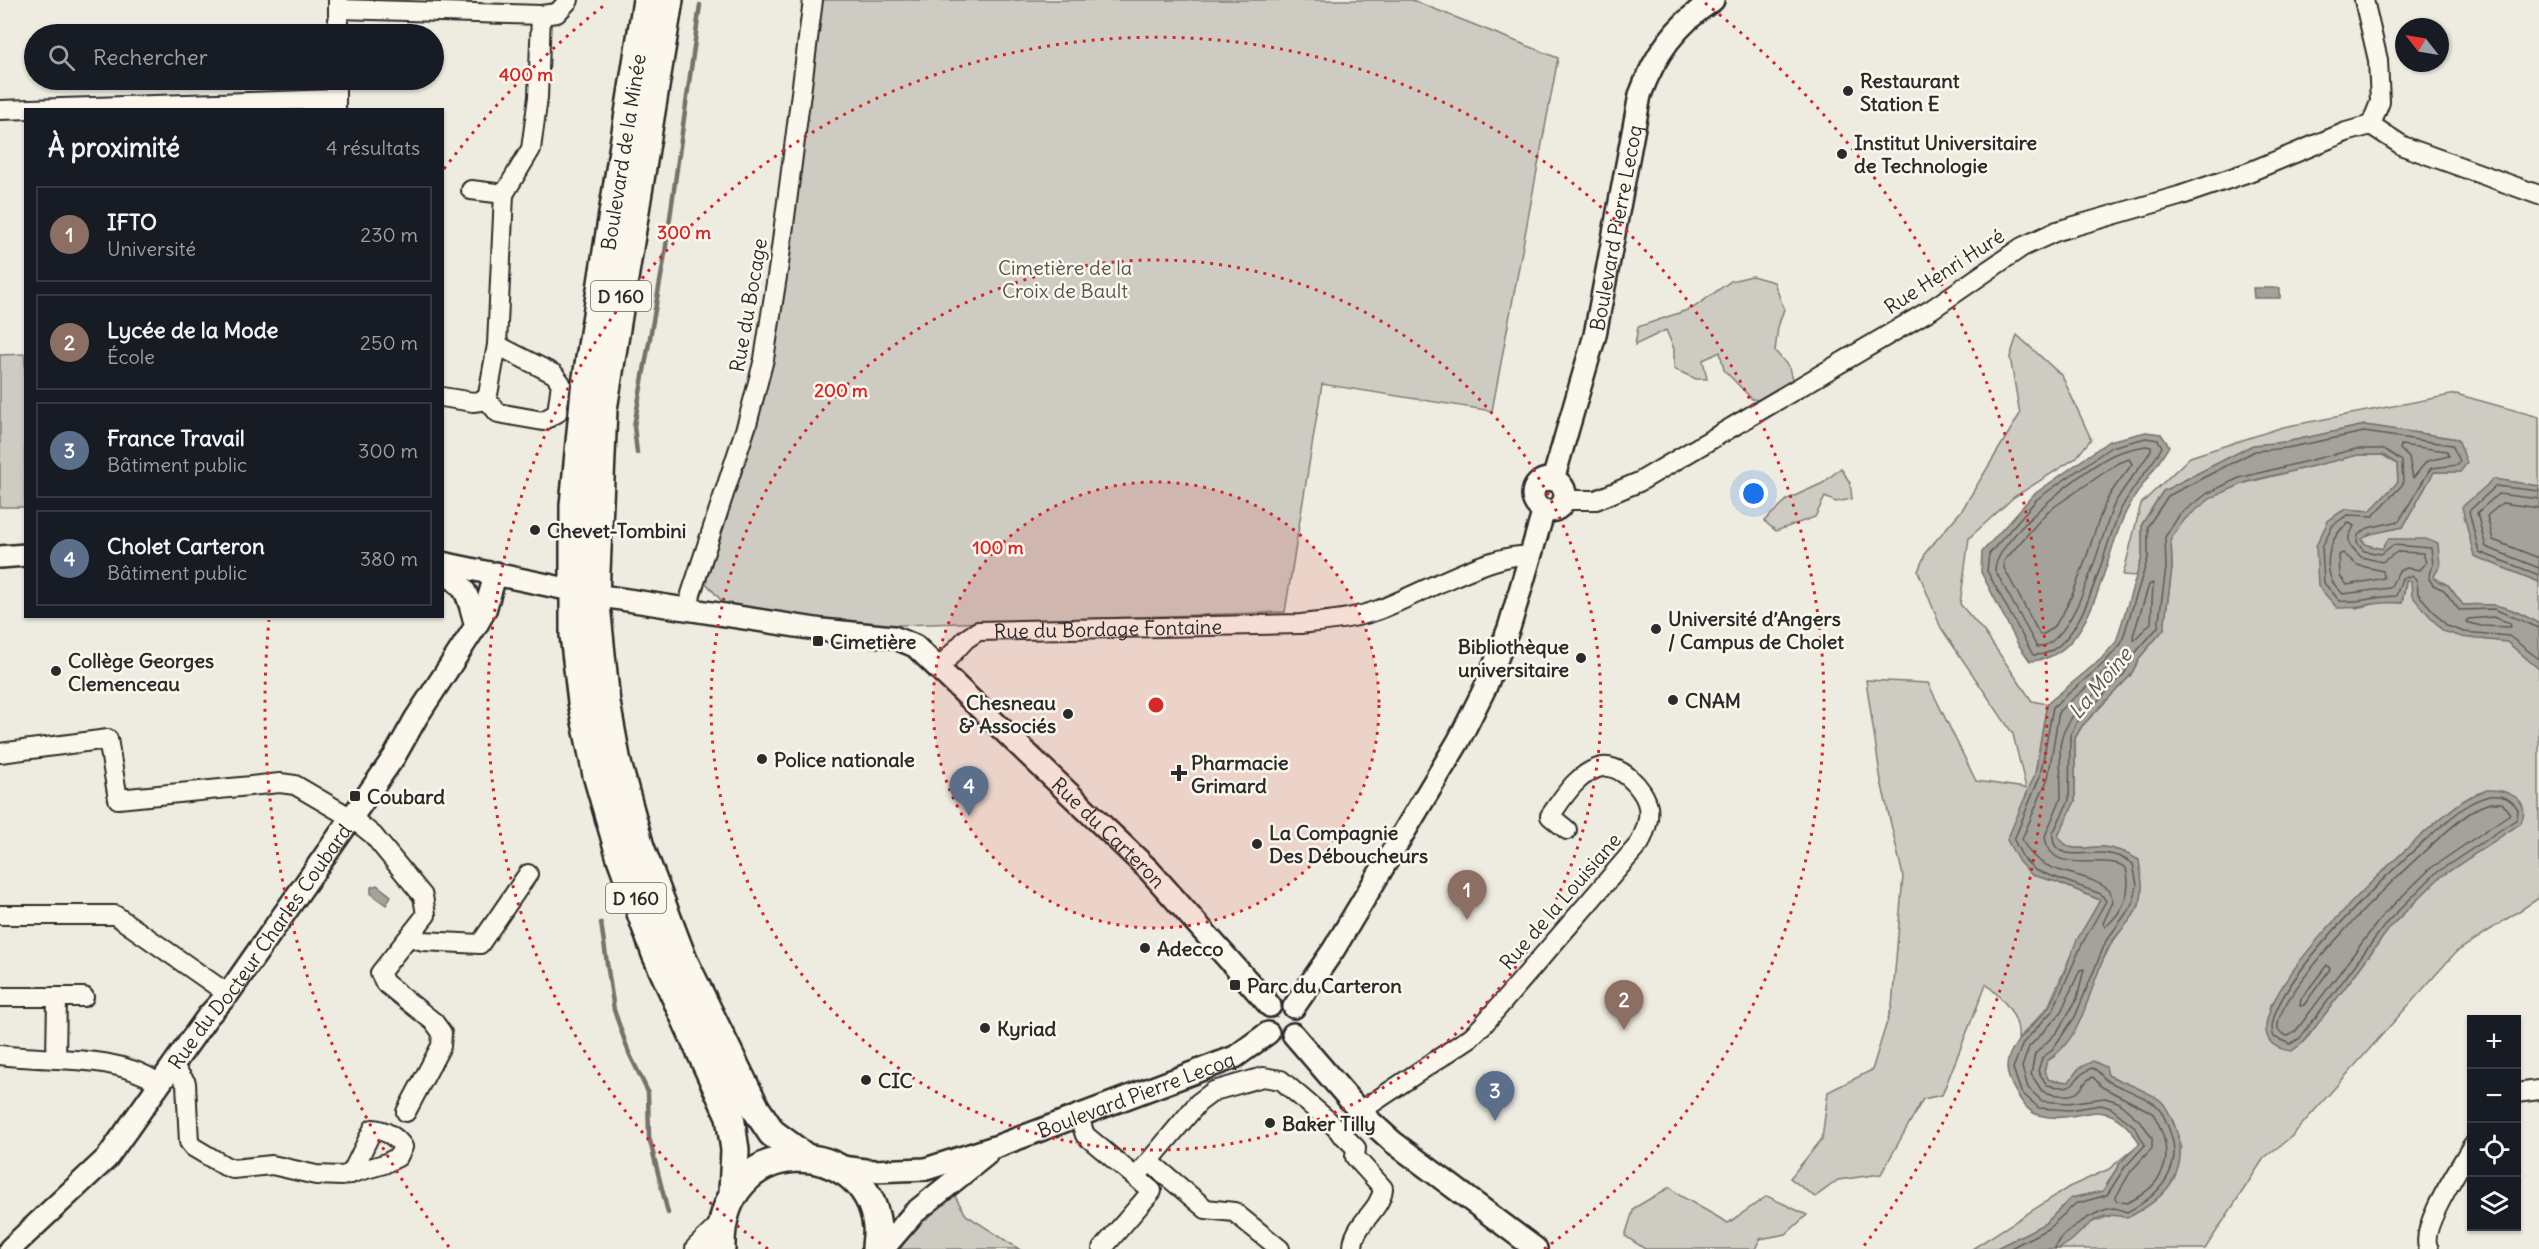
<!DOCTYPE html>
<html lang="fr">
<head>
<meta charset="utf-8">
<style>
	:root { --surface:#171b24; --page:#242831; --text:#f1f3f6; --muted:#9ea1a6; --line:#363941; --accent:#7c3aed }
	body { margin:0; font-family:Delius,sans-serif; background:var(--page); color:var(--text) }
	.controls { position:absolute; right:18px; bottom:18px; display:grid; overflow:hidden; border-radius:0px; box-shadow:0 2px 4px #0004 }
	.controls button { width:54px; height:54px; display:grid; place-items:center; padding:0; border:0; border-bottom:2px solid var(--line); background:var(--surface); color:var(--text); font:30px sans-serif }
	.compass { position:absolute; left:2395px; top:18px; width:54px; height:54px; border-radius:50%; background:var(--surface); box-shadow:0 2px 4px #0004; rotate:301deg }
	.you { position:absolute; left:1754px; top:494px; width:21px; height:21px; margin:-15px; border:4px solid #fff; border-radius:50%; background:#1a73e8; box-shadow:0 0 0 9px #1a73e833 }
	.badge { display:grid; place-items:center; width:39px; height:39px; border-radius:50%; background:var(--accent); color:#fff; font-size:20px; font-weight:700 }
	.pin { position:absolute; translate:-50% -50px; filter:drop-shadow(0 2px 3px #0008) }
	.pin::after { content:''; position:absolute; top:32px; width:21px; height:18px; background:inherit; clip-path:polygon(0 0,100% 0,50% 100%) }
	.list { margin:0; padding:0; list-style:none }
	h2 { display:flex; justify-content:space-between; align-items:center; height:78px; margin:0; padding:0 24px; font-size:26px }
	h2 small { font-size:20px; font-weight:400; color:var(--muted) }
	.list li { display:grid; grid-template-columns:39px 1fr auto; gap:18px; align-items:center; box-sizing:border-box; height:96px; margin:0 12px 12px; padding:0 12px; border:2px solid var(--line); border-radius:0px }
	.list b { display:block; font-size:22px; white-space:nowrap }
	.list p { margin:0; font-size:20px; white-space:nowrap; color:var(--muted) }
	.list em { font-size:20px; font-style:normal; color:var(--muted) }
	.icon { flex:none; width:33px; height:33px; fill:none; stroke:currentColor; stroke-width:2; stroke-linecap:round; stroke-linejoin:round }
	.map { position:relative; flex:none; width:2539px; height:1249px; overflow:hidden }
	.search { position:absolute; background:var(--surface); box-shadow:0 2px 4px #0004; left:24px; top:24px; width:420px; height:66px; display:flex; align-items:center; gap:15px; box-sizing:border-box; padding:0 21px; border-radius:33px; color:var(--muted); font-size:22px }
	.panel { position:absolute; background:var(--surface); box-shadow:0 2px 4px #0004; left:24px; top:108px; width:420px; height:510px; border-radius:0px }
	.map>svg:first-child { display:block }
</style>
</head>
<body>
<div class="map">
<svg width="2539" height="1249" viewBox="0 0 2539 1249">
	<rect width="100%" height="100%" fill="#eeebe0"/>
	<filter id="ink" filterUnits="userSpaceOnUse"><feTurbulence type="fractalNoise" baseFrequency=".0167" numOctaves="2"/><feDisplacementMap in="SourceGraphic" scale="12" xChannelSelector="R" yChannelSelector="G"/><feConvolveMatrix kernelMatrix="1 2 1 2 8 2 1 2 1" color-interpolation-filters="sRGB"/></filter>
	<g filter="url(#ink)">
		<g fill="#cecbc2" stroke="#7c7b76" stroke-width="1.5" fill-rule="evenodd">
			<path d="M822 0H1412L1558 58 1492 411 1322 384 1285 612 872 626 726 606 706 583 774 360Z"/>
			<path d="M1752 276 1774 282 1784 309 1778 327 1775 351 1789 367 1793 384 1763 401 1752 399 1724 370 1720 352 1703 360 1707 379H1696L1674 369V349L1666 330 1635 345 1638 327 1693 308 1731 281Z"/>
			<path d="M2017 335 2062 376 2091 439 2076 458 2014 497 1969 538 1960 604 1985 633 2032 701 2047 704 2035 774 2026 797 2032 875 2057 882 2100 900 2078 939 2048 1007 2018 1039C2021 1017 2002 998 1986 984L1942 1095 1923 1099 1881 1174 1838 1180 1815 1197 1790 1178 1822 1139 1828 1092 1872 1070 1892 1006 1903 876 1881 781 1866 680 1928 683 1976 781 2026 788 2013 734 1941 628 1918 571 1926 552 1962 510 2020 414 2010 357Z"/>
			<path d="M25 354V507H0V355Z"/>
			<path d="M2456 394 2539 417V486L2494 479 2474 556 2539 582V624C2510 606 2497 603 2463 605L2448 585 2383 549 2367 545 2361 539 2370 534 2403 527 2434 472H2460L2458 439 2365 425 2286 442 2253 445 2163 491 2142 524V557L2137 576 2123 575 2141 504 2190 457 2283 427Z"/>
			<path d="M2358 455H2383L2397 464 2398 482 2370 511 2346 509 2328 521 2356 608 2382 602 2402 603 2406 581H2411L2462 637 2507 642 2539 669V898L2456 952 2291 1137 2264 1158 2205 1249H2057L2087 1224 2115 1214 2182 1148 2172 1118 2079 1068 2069 1082 2049 1080 2044 1071 2047 1061 2055 1056 2111 944 2139 906 2125 852C2117 850 2109 847 2101 847 2082 846 2070 855 2058 836L2075 801V738L2082 726 2130 676 2141 656 2164 629 2172 568 2171 538 2185 518 2211 498 2241 484ZM2521 823 2439 878 2392 925 2304 1042 2269 1008 2307 953Z"/>
			<path d="M1841 468 1850 483 1852 499 1836 502 1825 497 1815 517 1776 531 1764 521 1788 499 1823 483Z"/>
			<path d="M2140 1143 2120 1163 2103 1191 2071 1198 2046 1223 1995 1249H1972L2069 1187 2109 1169Z"/>
			<path d="M1670 1187 1679 1195 1728 1223 1767 1196 1807 1215 1786 1234 1760 1239 1755 1249H1645L1625 1236 1634 1208Z"/>
			<path d="M953 1193 966 1215 1019 1249H900L912 1230Z"/>
		</g>
		<g fill="#a4a29a" stroke="#74726e" stroke-width="1.5">
			<path d="M2253 288H2280V298H2254Z"/>
			<path d="M2365 425 2458 439 2467 463 2460 472H2434L2403 527 2370 534 2361 540 2367 545 2382 549 2388 539H2426L2438 544 2440 566 2434 576 2436 581 2448 585 2463 605C2497 603 2509 606 2539 624V669L2507 642 2462 637 2443 631 2412 596 2411 581H2406L2402 603C2380 600 2359 608 2337 608L2318 586 2316 546 2328 521 2339 513 2346 509 2370 511 2398 482 2397 464 2383 455H2358L2247 482 2211 498 2185 519 2171 538 2172 568 2164 629 2141 656 2130 676 2082 726 2075 738V801L2058 836C2070 855 2083 846 2102 847 2116 848 2127 853 2139 860 2141 876 2145 890 2139 905 2134 919 2120 930 2112 942 2088 981 2088 1035 2047 1061L2044 1071 2049 1080 2069 1082 2079 1068 2093 1061 2106 1067 2108 1075C2122 1082 2152 1092 2162 1102 2168 1108 2172 1119 2175 1127 2192 1172 2165 1199 2127 1218 2090 1205 2082 1241 2057 1249 2043 1249 2011 1249 1995 1249L2046 1223 2071 1198 2103 1191 2120 1163 2140 1143C2102 1087 2085 1127 2038 1115 2024 1111 2007 1081 2007 1067 2007 1044 2036 1025 2048 1008 2061 987 2067 962 2077 940 2084 927 2093 914 2100 900L2057 882 2032 875 2019 862 2007 840 2035 774 2047 704 2101 659 2116 642 2142 557V524L2163 491 2253 445 2286 442Z"/>
			<path d="M2146 432 2161 434 2169 446C2156 469 2137 489 2126 512 2103 557 2094 660 2030 661L2018 644 1981 572 1982 552 2033 495 2109 441Z"/>
			<path d="M2494 479 2539 486V582L2474 556 2462 507Z"/>
			<path d="M2487 790C2507 789 2532 799 2521 823L2439 878 2392 925 2304 1042 2292 1051C2186 1040 2435 818 2466 799 2472 795 2480 793 2487 790Z"/>
			<path d="M377 885 391 896 386 905 371 894V887Z"/>
		</g>
		<g fill="none" stroke-linecap="round" stroke-linejoin="round">
			<g stroke="#5b5b57" stroke-width="1.5">
				<path d="M2146 438 2158 440 2162 447C2150 469 2132 487 2121 509 2103 544 2085 658 2033 655L1987 571 1989 554 2037 499 2111 447Z"/>
				<path d="M2401 445 2447 451 2449 456 2427 461 2413 478 2409 458 2400 449Z"/>
				<path d="M2146 446 2151 447V450C2140 470 2122 487 2113 507 2101 537 2075 647 2037 647L1995 570C1995 540 2086 466 2115 454 2124 450 2136 448 2146 446Z"/>
				<path d="M2129 459 2132 464C2124 476 2112 488 2106 502 2092 530 2071 629 2040 635L2004 568V561L2048 511 2118 463Z"/>
				<path d="M2539 491 2496 486 2469 511 2479 552 2539 575"/>
				<path d="M2539 499 2498 494 2477 513 2486 547 2539 568"/>
				<path d="M2539 508 2502 503 2487 516 2493 540 2539 558"/>
				<path d="M2349 523 2354 526 2349 536V544L2361 557 2382 562 2397 552 2423 553 2426 563 2420 570 2407 568 2399 571 2390 588 2343 594C2340 590 2333 585 2331 579 2324 559 2331 534 2349 523Z"/>
				<path d="M2343 553 2357 565 2383 571 2384 578 2347 585 2340 576 2339 555Z"/>
				<path d="M2153 583 2151 623 2134 640 2133 636 2149 585Z"/>
				<path d="M2493 617 2510 623 2511 627 2481 626 2466 622 2468 619Z"/>
				<path d="M2116 662 2120 663 2119 669 2072 717 2063 733 2060 746 2061 798 2045 836C2050 879 2102 851 2126 868 2132 891 2124 912 2105 927L2103 923 2113 902 2110 891C2081 867 2039 879 2022 839L2048 778 2059 711Z"/>
				<path d="M2489 796C2503 795 2509 797 2518 809L2517 819 2436 873 2388 921 2300 1038 2290 1044 2274 1037C2252 994 2430 831 2468 805 2474 801 2482 798 2489 796Z"/>
				<path d="M2490 803H2502L2510 814 2431 868 2383 915 2295 1032 2288 1036C2284 1035 2279 1033 2278 1028 2273 990 2438 833 2473 811 2478 807 2485 805 2490 803Z"/>
				<path d="M2327 965 2330 969 2304 1005 2300 1006 2301 999Z"/>
				<path d="M2084 969 2077 999 2057 1032 2035 1054 2031 1074 2042 1091C2052 1095 2072 1099 2080 1090 2085 1084 2086 1079 2093 1077L2102 1087 2153 1113C2176 1153 2169 1183 2127 1203L2117 1201 2116 1197 2131 1171 2152 1148V1138L2142 1123 2118 1102 2105 1098 2068 1103 2042 1101 2028 1088 2022 1067 2029 1047 2060 1014 2080 970Z"/>
				<path d="M2009 1249 2049 1228 2075 1204 2107 1195 2125 1167 2145 1145 2135 1127 2111 1108 2101 1105 2069 1110 2039 1108 2021 1092 2013 1068 2023 1043 2053 1010 2083 942 2106 901 2101 894 2035 870 2023 858 2014 840 2040 776 2053 707 2104 663 2121 644 2148 558V526L2168 496 2255 451 2287 448 2364 432 2452 445 2460 461 2458 465 2431 468 2399 521 2368 528 2358 535 2357 543 2364 551 2381 554 2393 545 2431 548 2433 564 2429 579 2433 585 2444 590 2459 610 2494 609 2539 628"/>
				<path d="M2055 1249C2057 1233 2097 1210 2113 1208 2118 1208 2123 1211 2127 1212 2159 1196 2184 1169 2170 1132 2167 1124 2164 1113 2158 1107 2149 1098 2122 1088 2109 1082 2101 1078 2101 1071 2092 1068 2068 1078 2082 1092 2047 1085L2038 1071 2042 1058 2051 1051 2075 1017 2106 941 2133 904 2137 885 2133 864C2124 857 2114 854 2102 853 2086 852 2050 862 2053 833L2069 800 2070 735 2077 722 2125 673 2136 652 2158 627 2166 568 2165 537 2180 514 2208 493 2239 478 2356 449H2384L2402 461 2403 484 2373 516 2348 515 2343 518 2333 525 2322 547 2324 583 2340 601C2359 603 2377 596 2396 596L2402 578 2413 576 2417 581 2418 594 2447 626 2464 632 2509 636 2539 659"/>
			</g>
			<g stroke="#74726e" stroke-width="4.5">
				<path d="M637 453 634 426 664 260 700 5"/>
				<path d="M601 923 614 1010 629 1053 648 1092 649 1137 668 1213"/>
			</g>
			<defs>
				<g id="minor">
					<path d="M2364 0 2378 60 2380 102 2371 125"/>
					<path d="M339 9 541 15 557 13 569 0"/>
					<path d="M338 34V0"/>
					<path d="M0 110 336 99"/>
					<path d="M336 110V80"/>
					<path d="M2371 125 2403 146 2539 195"/>
					<path d="M471 190 504 194"/>
					<path d="M497 345 554 374 561 383 557 413 543 421 498 413 487 400 497 345 504 194 531 149 538 97 541 15"/>
					<path d="M442 397 473 402 487 400"/>
					<path d="M1564 500H1596L1639 482 1932 309 2022 247 2057 231 2179 196 2249 172 2346 132 2371 125"/>
					<path d="M689 609 691 594 747 424 764 359 779 264 813 0"/>
					<path id="s1" d="M939 668 966 639 978 631 1301 624C1326 621 1354 619 1378 610 1417 596 1494 551 1530 556"/>
					<path d="M0 753 108 739 118 799 280 783 295 785 353 819 373 835 423 896 426 915 380 973 385 983 434 1022 442 1033 441 1046 406 1112"/>
					<path d="M0 915H115L228 994"/>
					<path d="M410 937 423 941 480 944 528 874"/>
					<path d="M0 997H84"/>
					<path d="M0 1055C53 1062 113 1053 159 1083"/>
					<path d="M56 1059 57 997"/>
					<path d="M173 1066 186 1083 189 1142 193 1147 225 1166 233 1169 272 1165 316 1175 342 1176 384 1164 398 1157 403 1147C397 1137 385 1130 373 1129L351 1174"/>
					<path d="M2516 1093 2539 1090"/>
					<path d="M1078 1114 1085 1135 1152 1191 1102 1249"/>
					<path d="M1340 1133 1368 1106 1471 1037 1483 1025 1640 843C1645 831 1650 820 1648 807 1645 788 1618 761 1598 768 1576 775 1563 798 1550 816L1567 830"/>
					<path d="M1150 1162 1206 1209 1234 1212 1280 1249"/>
					<path d="M1136 1177 1198 1103 1214 1091 1263 1077 1281 1080 1329 1121 1356 1148 1355 1157 1383 1188C1381 1212 1352 1224 1353 1249"/>
					<path d="M2429 1249C2417 1230 2461 1166 2472 1146"/>
				</g>
				<g id="tertiary">
					<circle cx="1549" cy="495" r="16"/>
					<path id="s2" d="M1553 480 1595 335 1640 95C1655 54 1676 25 1713 0"/>
					<path d="M0 557 26 555"/>
					<path id="s3" d="M442 563 595 595 822 630 893 637 915 646 1149 870 1270 1006"/>
					<path d="M442 572C470 586 468 600 476 626"/>
					<path d="M1294 1007 1334 949 1458 742 1486 686 1509 628 1544 510"/>
					<path d="M1293 1034 1361 1113 1393 1142 1536 1249"/>
					<path id="s4" d="M834 1166 873 1171 926 1169 998 1146 1235 1057 1268 1033"/>
					<path id="s5" d="M10 1249 107 1158 208 1016 228 994 394 757 416 718 476 626 485 610 496 573"/>
					<path d="M883 1249 914 1213 986 1155"/>
				</g>
				<path id="secondary" d="M698 1249 721 1227"/>
				<g id="primary">
					<path d="M647 0 585 390 574 505V635L582 702 597 775 621 858 656 954 730 1116 735 1150 733 1193"/>
					<path d="M669 0 603 409 595 595 606 703 617 763 640 847 683 960 756 1109 772 1133 806 1158"/>
					<path d="M721 1249C718 1131 866 1133 877 1226 878 1233 876 1242 876 1249"/>
				</g>
			</defs>
			<use href="#minor" stroke="#2b2b2b" stroke-width="22"/>
			<use href="#tertiary" stroke="#2b2b2b" stroke-width="26"/>
			<use href="#secondary" stroke="#2b2b2b" stroke-width="28"/>
			<use href="#primary" stroke="#2b2b2b" stroke-width="32"/>
			<use href="#minor" stroke="#fbf7ec" stroke-width="18"/>
			<use href="#tertiary" stroke="#fbf7ec" stroke-width="21"/>
			<use href="#secondary" stroke="#fbf7ec" stroke-width="24"/>
			<use href="#primary" stroke="#fbf7ec" stroke-width="27"/>
		</g>
	</g>
	<circle cx="1156" cy="705" r="223" fill="#d62828" fill-opacity=".12"/>
	<g fill="none" stroke="#d62828" stroke-width="3" stroke-dasharray="3 6">
		<circle cx="1156" cy="705" r="223"/>
		<circle cx="1156" cy="705" r="445"/>
		<path d="M768 1249A668 668 0 1 1 1544 1249"/>
		<path d="M449 1247A891 891 0 0 1 269 620M444 169A891 891 0 0 1 607 3M1705 3A891 891 0 0 1 1863 1247"/>
	</g>
	<g fill="#2b2b2b" stroke="#fbf7ec" stroke-width="2">
		<circle cx="1848" cy="91" r="6"/>
		<circle cx="1842" cy="154" r="6"/>
		<circle cx="535" cy="530" r="6"/>
		<circle cx="1656" cy="629" r="6"/>
		<rect x="812" y="635" width="12" height="12" rx="3"/>
		<circle cx="1581" cy="658" r="6"/>
		<circle cx="56" cy="671" r="6"/>
		<circle cx="1673" cy="700" r="6"/>
		<circle cx="1068" cy="714" r="6"/>
		<circle cx="762" cy="759" r="6"/>
		<path d="M1176 764h6v6h6v6h-6v6h-6v-6h-6v-6h6z"/>
		<rect x="349" y="790" width="12" height="12" rx="3"/>
		<circle cx="1257" cy="844" r="6"/>
		<circle cx="1145" cy="948" r="6"/>
		<rect x="1229" y="979" width="12" height="12" rx="3"/>
		<circle cx="985" cy="1028" r="6"/>
		<circle cx="866" cy="1080" r="6"/>
		<circle cx="1270" cy="1123" r="6"/>
	</g>
	<g text-anchor="middle" dominant-baseline="central" stroke-width="5" stroke-linejoin="round" paint-order="stroke">
		<g fill="#fbf7ec" stroke="#696865" stroke-width="1.5">
			<rect x="591" y="281" width="60" height="30" rx="4.5"/>
			<rect x="606" y="883" width="60" height="30" rx="4.5"/>
		</g>
		<g font-size="18" font-weight="bold" fill="#2b2b2b">
			<text x="621" y="296">D 160</text>
			<text x="636" y="898">D 160</text>
		</g>
		<g font-size="20" font-weight="bold" fill="#2b2b2b" stroke="#fbf7ec" text-anchor="start">
			<text x="1860" y="80">Restaurant<tspan x="1860" dy="23">Station E</tspan></text>
			<text x="1854" y="142">Institut Universitaire<tspan x="1854" dy="23">de Technologie</tspan></text>
			<text x="547" y="530">Chevet-Tombini</text>
			<text x="1668" y="618">Université d’Angers<tspan x="1668" dy="23">/ Campus de Cholet</tspan></text>
			<text x="830" y="641">Cimetière</text>
			<text x="1569" y="646" text-anchor="end">Bibliothèque<tspan x="1569" dy="23">universitaire</tspan></text>
			<text x="68" y="660">Collège Georges<tspan x="68" dy="23">Clemenceau</tspan></text>
			<text x="1685" y="700">CNAM</text>
			<text x="1056" y="702" text-anchor="end">Chesneau<tspan x="1056" dy="23">&amp; Associés</tspan></text>
			<text x="774" y="759">Police nationale</text>
			<text x="1191" y="762">Pharmacie<tspan x="1191" dy="23">Grimard</tspan></text>
			<text x="367" y="796">Coubard</text>
			<text x="1269" y="832">La Compagnie<tspan x="1269" dy="23">Des Déboucheurs</tspan></text>
			<text x="1157" y="948">Adecco</text>
			<text x="1247" y="985">Parc du Carteron</text>
			<text x="997" y="1028">Kyriad</text>
			<text x="878" y="1080">CIC</text>
			<text x="1282" y="1123">Baker Tilly</text>
		</g>
		<g font-size="20" fill="#2b2b2b" stroke="#fbf7ec">
			<text transform="translate(623 152) rotate(-81)">Boulevard de la Minée</text>
			<text stroke="none"><textPath href="#s2" startOffset="260">Boulevard Pierre Lecoq</textPath></text>
			<text transform="translate(1944 271) rotate(-33)">Rue Henri Huré</text>
			<text transform="translate(748 305) rotate(-80)">Rue du Bocage</text>
			<text stroke="none"><textPath href="#s1" startOffset="184">Rue du Bordage Fontaine</textPath></text>
			<text stroke="none"><textPath href="#s3" startOffset="750">Rue du Carteron</textPath></text>
			<text transform="translate(1560 901) rotate(-49)">Rue de la Louisiane</text>
			<text stroke="none"><textPath href="#s5" startOffset="394">Rue du Docteur Charles Coubard</textPath></text>
			<text stroke="none"><textPath href="#s4" startOffset="315">Boulevard Pierre Lecoq</textPath></text>
		</g>
		<g font-size="20" fill="#545351" stroke="#fbf7ec">
			<text x="1065" y="267">Cimetière de la<tspan x="1065" dy="23">Croix de Bault</tspan></text>
		</g>
		<g font-size="21" font-style="italic" fill="#555552" stroke="#fbf7ec">
			<text transform="translate(2100 683) rotate(-50)">La Moine</text>
		</g>
	</g>
	<circle cx="1156" cy="705" r="9" fill="#d62828" stroke="#fbf7ec" stroke-width="3"/>
	<g font-size="18" text-anchor="middle" font-weight="bold" fill="#d62828" stroke="#fbf7ec" stroke-width="5" stroke-linejoin="round" paint-order="stroke">
		<text x="526" y="81">400 m</text>
		<text x="684" y="239">300 m</text>
		<text x="841" y="397">200 m</text>
		<text x="998" y="554">100 m</text>
	</g>
</svg>
<div class="controls">
<button>+</button>
<button>−</button>
<button><svg class="icon" aria-label="locate" viewBox="0 0 24 24"><circle cx="12" cy="12" r="6"/><path d="M12 2v4M12 18v4M2 12h4M18 12h4"/></svg></button>
<button><svg class="icon" aria-label="layers" viewBox="0 0 24 24"><path d="M12 4l9 5-9 5-9-5zM3 14l9 5 9-5"/></svg></button>
</div>
<svg class="compass" viewBox="-18 -18 36 36"><path d="M0-13l5 13h-10z" fill="#e53935"/><path d="M0 13l5-13h-10z" fill="#9ea1a6"/></svg>
<div class="you"></div>
<div class="pin badge" style="left:1467px;top:920px;background:#8d6e63">1</div>
<div class="pin badge" style="left:1624px;top:1030px;background:#8d6e63">2</div>
<div class="pin badge" style="left:1495px;top:1121px;background:#5c6f8a">3</div>
<div class="pin badge" style="left:969px;top:816px;background:#5c6f8a">4</div>
<div class="search"><svg class="icon" aria-label="search" viewBox="0 0 24 24"><circle cx="10" cy="10" r="6"/><path d="M15 15l6 6"/></svg>Rechercher</div>
<section class="panel">
<h2>À proximité<small>4 résultats</small></h2>
<ul class="list">
<li><span class="badge" style="background:#8d6e63">1</span><div><b>IFTO</b><p>Université</p></div><em>230 m</em></li>
<li><span class="badge" style="background:#8d6e63">2</span><div><b>Lycée de la Mode</b><p>École</p></div><em>250 m</em></li>
<li><span class="badge" style="background:#5c6f8a">3</span><div><b>France Travail</b><p>Bâtiment public</p></div><em>300 m</em></li>
<li><span class="badge" style="background:#5c6f8a">4</span><div><b>Cholet Carteron</b><p>Bâtiment public</p></div><em>380 m</em></li>
</ul>
</section>
</div>
</body>
</html>
